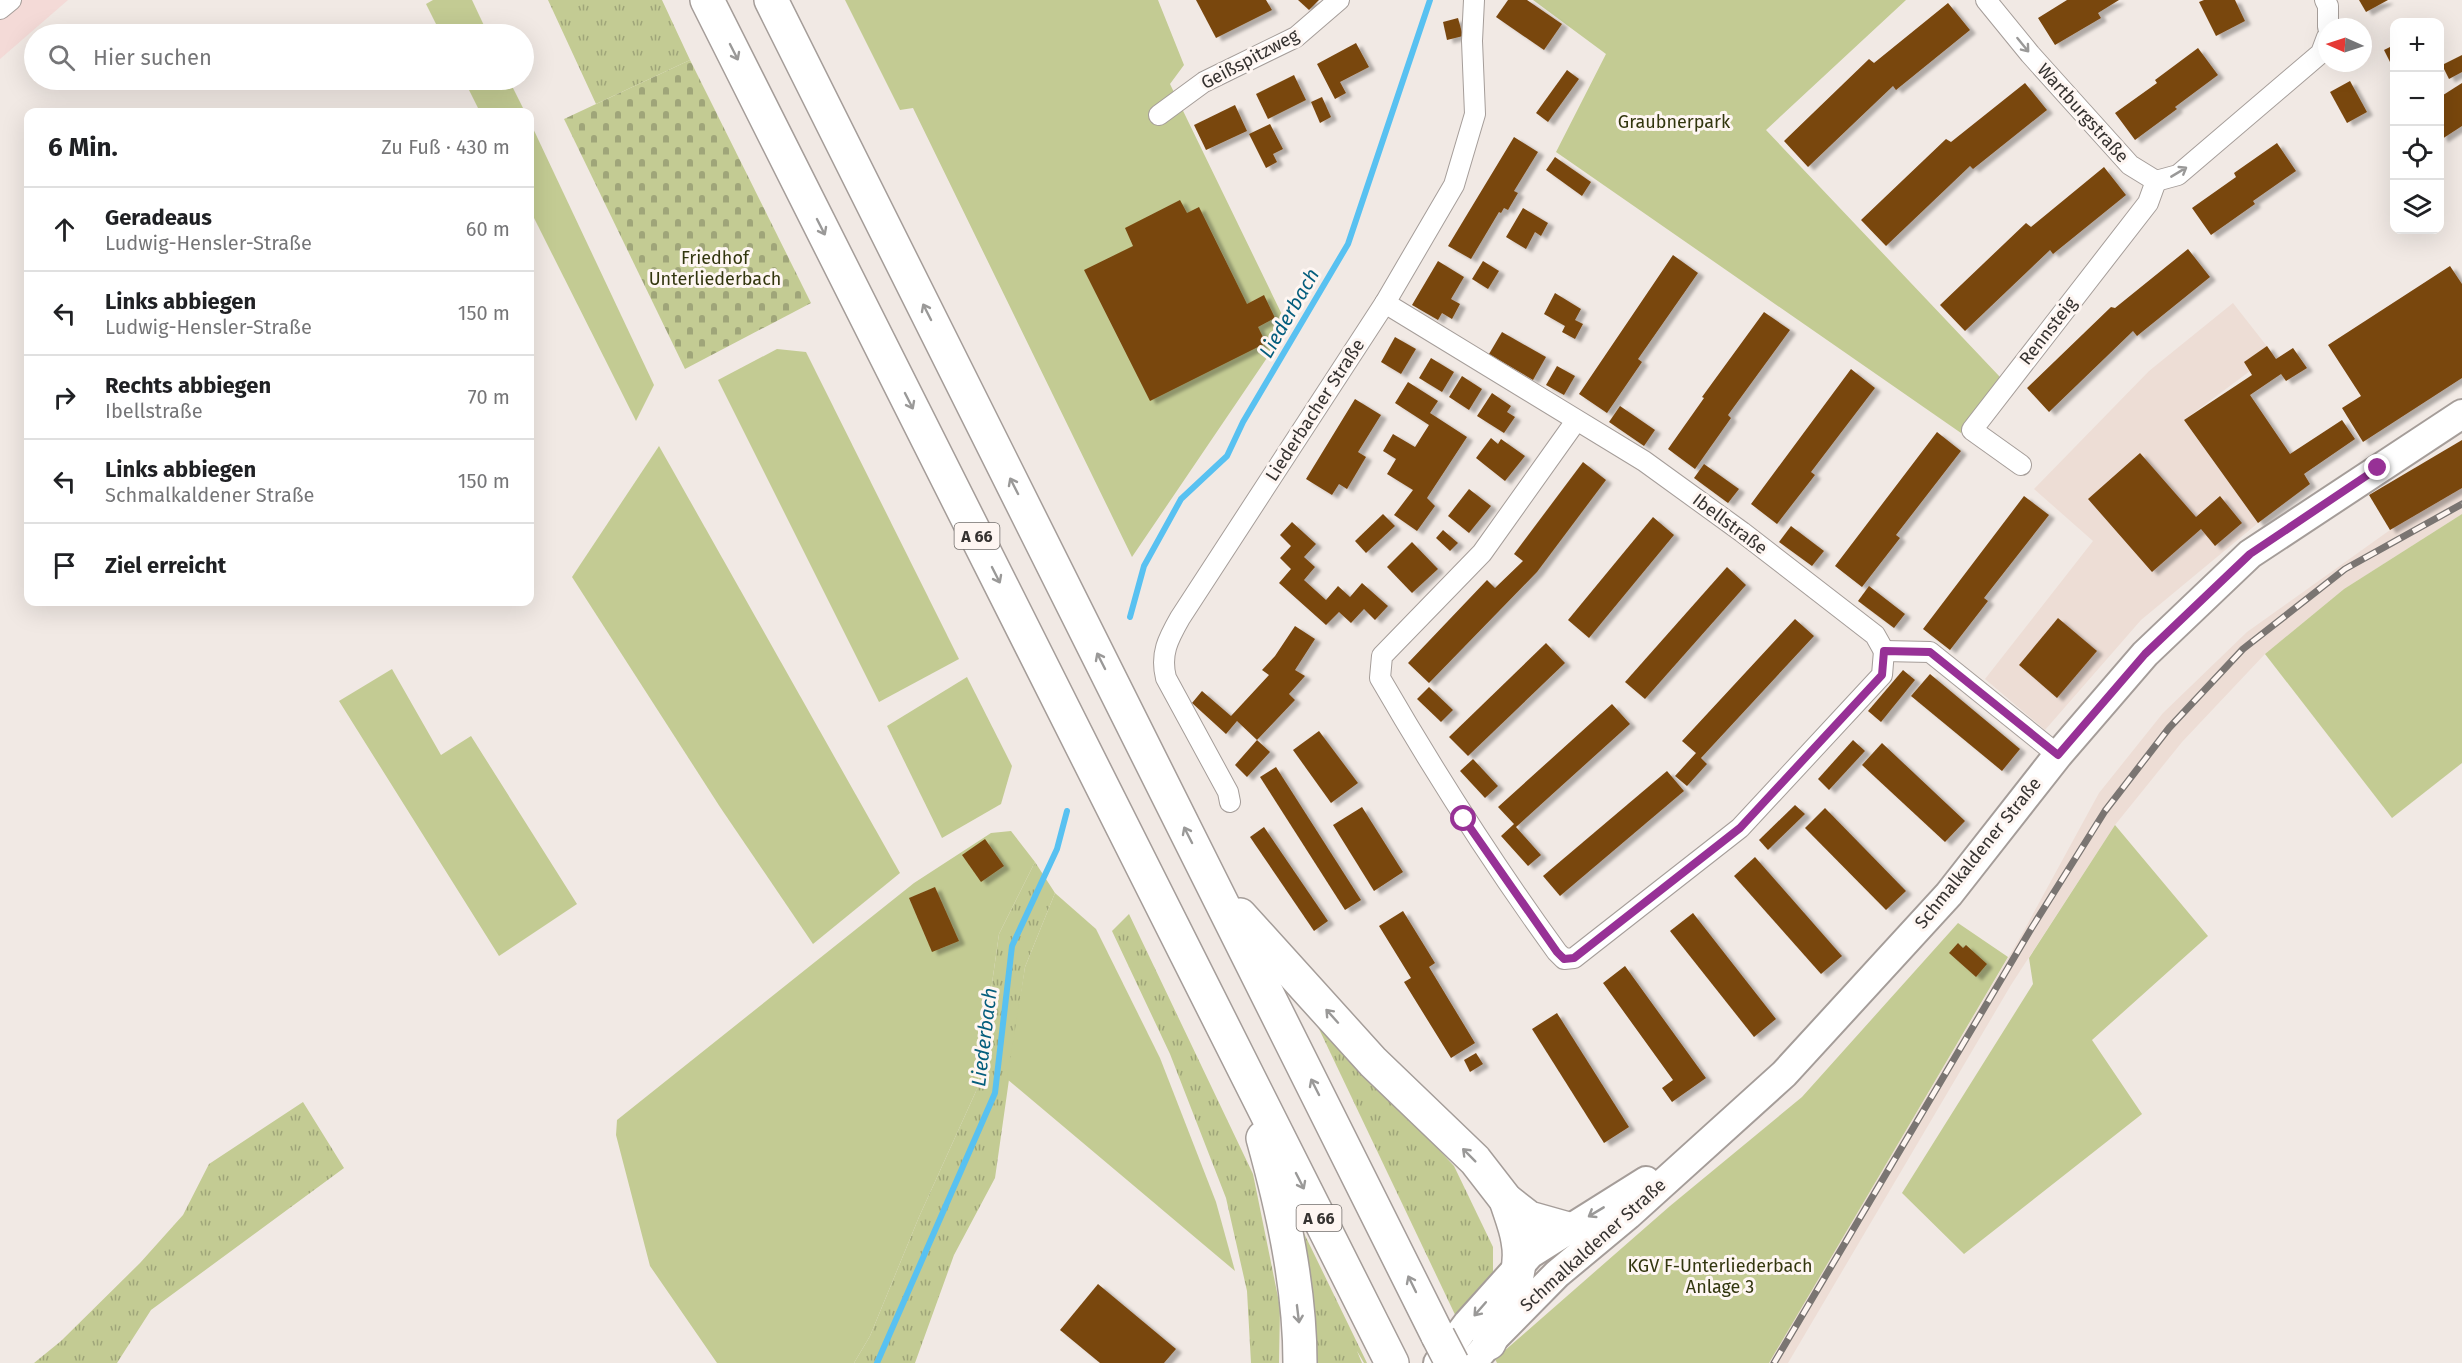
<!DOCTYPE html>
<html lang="de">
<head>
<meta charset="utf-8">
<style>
	:root { --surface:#fff; --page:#f6f6f6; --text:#202124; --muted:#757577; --line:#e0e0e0 }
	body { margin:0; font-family:"Fira Sans",sans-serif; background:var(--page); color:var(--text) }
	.controls { position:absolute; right:18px; top:18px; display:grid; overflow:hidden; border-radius:12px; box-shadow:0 6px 24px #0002 }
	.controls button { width:54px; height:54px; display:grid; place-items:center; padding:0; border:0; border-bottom:2px solid var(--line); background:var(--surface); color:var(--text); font:30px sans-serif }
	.compass { position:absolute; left:2318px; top:18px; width:54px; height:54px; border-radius:50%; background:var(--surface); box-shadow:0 6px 24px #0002; rotate:273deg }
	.stop { position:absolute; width:18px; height:18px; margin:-14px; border:4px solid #973196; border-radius:50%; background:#fff }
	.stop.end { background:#973196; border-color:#fff; box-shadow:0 2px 6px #0008 }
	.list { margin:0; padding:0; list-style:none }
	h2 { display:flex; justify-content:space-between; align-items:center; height:78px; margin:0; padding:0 24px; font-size:26px }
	h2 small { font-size:20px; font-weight:400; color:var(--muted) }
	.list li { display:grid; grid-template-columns:39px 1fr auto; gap:18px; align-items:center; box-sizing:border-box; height:84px; padding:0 24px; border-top:2px solid var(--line) }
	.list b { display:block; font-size:22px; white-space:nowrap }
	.list p { margin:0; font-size:20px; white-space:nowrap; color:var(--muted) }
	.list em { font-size:20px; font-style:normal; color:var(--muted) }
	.icon { flex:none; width:33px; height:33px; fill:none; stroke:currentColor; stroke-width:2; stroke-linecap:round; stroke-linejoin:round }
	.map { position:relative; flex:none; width:2462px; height:1363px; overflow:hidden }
	.search { position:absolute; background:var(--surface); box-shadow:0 6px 24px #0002; left:24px; top:24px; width:510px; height:66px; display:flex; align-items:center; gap:15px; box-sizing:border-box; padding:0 21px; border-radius:33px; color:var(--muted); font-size:22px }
	.panel { position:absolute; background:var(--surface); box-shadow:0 6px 24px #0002; left:24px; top:108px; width:510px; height:498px; border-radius:12px }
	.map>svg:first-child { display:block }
</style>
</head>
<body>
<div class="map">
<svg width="2462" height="1363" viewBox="0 0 2462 1363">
	<defs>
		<pattern id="grass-tufts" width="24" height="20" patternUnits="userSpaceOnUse" patternTransform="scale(1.5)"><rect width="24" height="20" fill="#c3cb93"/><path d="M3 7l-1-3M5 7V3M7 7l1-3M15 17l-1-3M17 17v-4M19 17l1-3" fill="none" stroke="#9fa579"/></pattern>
		<pattern id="cemetery-stones" width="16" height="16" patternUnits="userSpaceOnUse" patternTransform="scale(1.5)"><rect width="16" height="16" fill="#c3cb93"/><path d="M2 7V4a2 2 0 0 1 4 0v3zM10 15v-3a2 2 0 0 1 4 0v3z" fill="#9fa579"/></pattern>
		<filter id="shadow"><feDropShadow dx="6" dy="3.5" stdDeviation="1.5" flood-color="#0004"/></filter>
	</defs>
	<rect width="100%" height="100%" fill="#f1e9e4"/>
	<path fill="#f4dad7" d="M0 0H68L0 59Z"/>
	<g fill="#edddd5">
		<path d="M2233 303 2273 354 2184 420 2258 523 2141 620 2045 730 1985 679 2093 541 2034 489 2149 371Z"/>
		<path d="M2462 488V514L2344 589 2265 654 2182 742 2115 825 2011 985 1788 1363H1769L2021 936 2099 793 2163 713 2247 632 2390 530Z"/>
	</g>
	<g fill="url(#grass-tufts)">
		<path d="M548 0H662L690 60 596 104Z"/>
		<path d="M1035 862 1055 893 1025 967 995 1178 954 1255 915 1363H854L870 1336 919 1217 977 1089 999 934Z"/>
		<path d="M1129 914 1253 1174 1280 1307 1279 1363H1251L1247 1291 1226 1198 1170 1054 1112 931Z"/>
		<path d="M1310 1010 1454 1166 1493 1247V1278L1459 1323Z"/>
		<path d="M303 1102 344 1168 151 1310 117 1363H34L61 1341 140 1263 183 1215 209 1164Z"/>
		<path d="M1300 1225 1367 1363H1364L1357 1351 1362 1363H1306Z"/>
	</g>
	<path fill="url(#cemetery-stones)" d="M690 60 811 303 685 369 564 119Z"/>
	<g fill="#c3cb93">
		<path d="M433 0H472L488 34H441L426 4Z"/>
		<path d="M845 0H1158L1184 65 1170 84 1288 327 1132 557 913 108 900 110Z"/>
		<path d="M1533 0H1906L1766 130 2000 377 1961 433 1556 152 1606 54Z"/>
		<path d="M464 80H509L525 112H480Z"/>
		<path d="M530 122 654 385 636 421 530 210Z"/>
		<path d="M777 349 806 352 959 659 879 702 718 380Z"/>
		<path d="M659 446 900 873 813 944 720 807 572 577Z"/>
		<path d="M2462 514V763L2392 818 2265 654 2344 589Z"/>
		<path d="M392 669 441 755 471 736 577 904 499 956 339 701Z"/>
		<path d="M967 677 1012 766 1001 804 942 838 887 726Z"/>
		<path d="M2115 825 2208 936 2092 1040 2142 1114 1964 1254 1902 1193 2033 984 2029 958Z"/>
		<path d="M1011 831 1035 862 999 934 977 1089 919 1217 870 1336 854 1363H717L650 1266 616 1135 617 1120 914 883 991 833Z"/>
		<path d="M1055 893 1096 929 1160 1058 1216 1202 1235 1271 1007 1079 1025 967Z"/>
		<path d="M1958 923 2008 957 1769 1363H1497L1495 1359 1670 1206 1802 1097Z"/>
	</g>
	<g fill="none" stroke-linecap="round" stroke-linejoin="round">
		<g stroke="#58c1f1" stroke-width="6">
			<path d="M1130 617 1144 566 1181 499 1227 456 1243 422 1348 244 1430 0"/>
			<path d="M877 1363 995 1093 1012 946 1057 849 1067 811"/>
		</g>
	</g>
	<g fill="#794610" filter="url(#shadow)">
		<path d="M1196 0H1266L1272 10 1216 38Z"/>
		<path d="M1298 0H1319L1309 10Z"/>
		<path d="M1508 0H1527L1562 24 1544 50 1496 17Z"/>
		<path d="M2067 0H2119L2098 13 2101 18 2055 45 2038 18Z"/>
		<path d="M2204 0H2235L2245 21 2216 36 2199 2Z"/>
		<path d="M2359 0H2388L2366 12Z"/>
		<path d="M1948 3 1970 30 1896 90 1893 86 1808 167 1784 141 1869 59 1874 63Z"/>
		<path d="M1458 18 1463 36 1447 40 1443 22Z"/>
		<path d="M1356 43 1369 67 1340 82 1346 93 1335 99 1317 64Z"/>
		<path d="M2394 45V62L2391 64 2384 50Z"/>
		<path d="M2198 48 2218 75 2175 107 2177 109 2135 140 2115 113 2157 83 2155 80Z"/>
		<path d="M2462 55V72L2449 79 2442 65Z"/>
		<path d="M1567 70 1579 79 1548 122 1536 113Z"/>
		<path d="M1294 75 1306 100 1268 119 1256 94Z"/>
		<path d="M2350 81 2367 112 2347 123 2330 92Z"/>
		<path d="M2025 83 2047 110 1973 169 1970 166 1886 246 1861 220 1946 139 1951 142Z"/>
		<path d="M2462 83V126L2442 139 2440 135V97Z"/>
		<path d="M1322 97 1331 117 1320 123 1311 102Z"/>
		<path d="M1235 105 1247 131 1206 150 1194 125Z"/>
		<path d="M1270 124 1283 149 1273 154 1277 162 1266 168 1249 134Z"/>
		<path d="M1514 137 1538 152 1514 191 1518 193 1508 210 1504 208 1501 213 1499 212 1471 259 1448 246Z"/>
		<path d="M2277 143 2296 171 2253 201 2255 204 2211 235 2192 208 2236 177 2234 173Z"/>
		<path d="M1555 157 1591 182 1582 196 1546 170Z"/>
		<path d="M2104 167 2126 195 2053 254 2050 250 1965 331 1940 305 2026 223 2031 227Z"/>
		<path d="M1180 200 1187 213 1199 207 1247 304 1264 295 1275 318 1258 327 1266 343 1150 401 1084 270 1133 246 1125 228Z"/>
		<path d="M1523 208 1548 223 1541 236 1535 232 1526 249 1506 237Z"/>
		<path d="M2188 249 2210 277 2137 336 2133 331 2049 412 2027 388 2111 307 2115 308Z"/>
		<path d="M1673 255 1698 273 1638 359 1642 362 1607 413 1579 394Z"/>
		<path d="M1438 261 1464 277 1451 299 1460 304 1452 319 1442 313 1438 320 1412 305Z"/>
		<path d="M1483 261 1499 271 1488 289 1472 279Z"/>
		<path d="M2450 266 2462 284V378L2363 442 2342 408 2361 396 2328 345Z"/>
		<path d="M1555 293 1581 309 1575 320 1583 324 1575 339 1562 332 1565 326 1544 314Z"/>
		<path d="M1764 312 1790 330 1728 415 1731 418 1695 469 1668 449 1704 398 1702 397Z"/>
		<path d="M1502 332 1546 357 1533 380 1489 354Z"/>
		<path d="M1395 337 1416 349 1401 374 1381 362Z"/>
		<path d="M2267 346 2276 359 2293 348 2307 368 2286 381 2281 374 2250 395 2290 454 2342 420 2355 439 2304 474 2310 484 2258 523 2184 420 2252 375 2244 362Z"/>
		<path d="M1431 358 1454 372 1442 392 1419 378Z"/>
		<path d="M1557 366 1575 376 1564 395 1546 385Z"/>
		<path d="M1851 369 1875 388 1811 472 1815 475 1777 524 1751 504Z"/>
		<path d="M1462 376 1482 389 1469 410 1449 397Z"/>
		<path d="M1408 382 1438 401 1430 413 1467 437 1427 498 1435 506 1417 531 1394 515 1413 490 1387 474 1396 459 1383 451 1393 434 1415 447 1429 425 1395 403Z"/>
		<path d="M1492 393 1511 406 1507 412 1515 417 1504 433 1477 416Z"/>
		<path d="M1355 399 1381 415 1358 452 1366 457 1347 489 1339 484 1332 495 1306 479Z"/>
		<path d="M1620 406 1655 430 1644 446 1609 422Z"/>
		<path d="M1937 432 1961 451 1896 535 1900 538 1862 587 1835 566Z"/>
		<path d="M1491 438 1498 444 1501 439 1525 456 1505 481 1476 458Z"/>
		<path d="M2462 440V488L2390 530 2369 495Z"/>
		<path d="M2140 453 2196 517 2220 496 2242 523 2215 546 2201 529 2152 572 2088 499Z"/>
		<path d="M1583 462 1606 480 1537 572 1429 683 1408 663 1487 580 1495 588 1523 561 1514 554Z"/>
		<path d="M1704 464 1739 489 1728 503 1694 478Z"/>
		<path d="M1469 489 1491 506 1469 533 1448 516Z"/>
		<path d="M2024 496 2049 515 1984 598 1988 601 1950 650 1923 629Z"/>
		<path d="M1383 514 1395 526 1366 553 1355 541Z"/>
		<path d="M1653 517 1674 535 1589 638 1568 620Z"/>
		<path d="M1292 522 1316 544 1304 557 1315 567 1304 580 1326 600 1338 586 1350 597 1362 583 1388 606 1375 620 1364 609 1351 623 1339 612 1326 625 1279 583 1291 569 1280 558 1291 546 1280 535Z"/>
		<path d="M1791 526 1824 551 1812 566 1779 542Z"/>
		<path d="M1443 530 1458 543 1450 551 1436 538Z"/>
		<path d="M1412 542 1438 569 1412 593 1387 567Z"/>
		<path d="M1727 567 1746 585 1645 699 1625 682Z"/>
		<path d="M1869 586 1905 614 1894 628 1858 601Z"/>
		<path d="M2058 618 2097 651 2057 698 2019 665Z"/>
		<path d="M1795 619 1814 636 1701 758 1707 764 1687 786 1675 776 1696 753 1682 741Z"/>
		<path d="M1295 626 1315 639 1295 670 1305 676 1289 694 1295 700 1257 740 1270 752 1247 777 1235 765 1257 740 1237 721 1226 734 1192 703 1202 691 1231 716 1269 675 1262 670 1275 656Z"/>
		<path d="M1546 643 1565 663 1468 756 1449 737Z"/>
		<path d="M1903 670 1915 680 1881 722 1868 711Z"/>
		<path d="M1930 674 2020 749 2002 771 1911 696Z"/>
		<path d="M1429 687 1453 710 1441 722 1417 699Z"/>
		<path d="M1612 704 1630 724 1516 827 1541 855 1528 866 1501 836 1514 824 1498 807Z"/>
		<path d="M1319 731 1358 783 1331 803 1293 750Z"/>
		<path d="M1853 740 1865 751 1829 790 1818 779Z"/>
		<path d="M1882 743 1965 821 1945 842 1862 765Z"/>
		<path d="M1473 759 1498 786 1485 798 1460 771Z"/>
		<path d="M1276 767 1361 900 1345 910 1260 777Z"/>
		<path d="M1667 771 1684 791 1560 896 1543 876Z"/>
		<path d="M1795 805 1805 814 1768 850 1759 840Z"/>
		<path d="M1362 807 1403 872 1374 891 1333 825Z"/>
		<path d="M1825 808 1906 891 1886 910 1805 828Z"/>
		<path d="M1264 827 1328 921 1314 931 1250 837Z"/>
		<path d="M985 839 1004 866 981 882 962 855Z"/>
		<path d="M1755 857 1842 956 1821 974 1734 876Z"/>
		<path d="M935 887 959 941 932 952 909 898Z"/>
		<path d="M1403 911 1435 963 1429 967 1475 1043 1451 1058 1404 982 1411 978 1379 926Z"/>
		<path d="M1693 913 1776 1019 1754 1037 1670 931Z"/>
		<path d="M1958 943 1963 948 1966 945 1987 964 1976 977 1949 953Z"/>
		<path d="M1625 966 1706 1078 1672 1102 1662 1088 1673 1080 1603 983Z"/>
		<path d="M1557 1013 1629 1127 1604 1143 1532 1029Z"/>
		<path d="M1476 1053 1483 1064 1470 1072 1464 1060Z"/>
		<path d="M1098 1284 1176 1349 1164 1363H1100L1060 1330Z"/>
	</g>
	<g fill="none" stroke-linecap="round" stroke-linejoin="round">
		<defs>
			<g id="minor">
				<path d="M1986 0 2030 54 2130 165 2156 181 2178 175 2321 53 2327 37"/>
				<path d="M2325 0 2328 6V27"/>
				<path d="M0 9 11 0"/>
				<path d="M1159 115 1204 82 1296 37 1339 0"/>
				<path d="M1385 303 1644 461 1742 532 1875 635 1884 651"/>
				<path d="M1576 421 1482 553 1382 656 1380 678C1435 773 1493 864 1557 952L1564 959 1574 958 1740 828 1882 675 1884 651"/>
				<path d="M2021 465 1972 430 2148 203 2156 181"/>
				<path d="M1884 651 1930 652 2058 755"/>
				<path d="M1230 802 1228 792 1166 678C1160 654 1168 639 1180 618L1385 303 1454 185 1475 114 1472 41 1474 0"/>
			</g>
			<g id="secondary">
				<path d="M1438 1363 1468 1323 1530 1254 1646 1181"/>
				<path d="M1472 1363 1489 1343 1557 1274 1628 1215 1784 1074 1949 894 2058 755 2145 654 2250 554 2462 414"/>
			</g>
			<g id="motorway">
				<path d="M707 0 1392 1363"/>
				<path d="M771 0 1438 1336"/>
				<path d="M1240 915 1373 1062 1475 1160 1506 1200 1529 1218 1568 1229"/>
				<path d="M1263 1138C1283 1210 1300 1287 1300 1363"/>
				<path d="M1489 1343C1503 1312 1525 1277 1518 1241 1516 1227 1510 1213 1506 1200"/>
			</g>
		</defs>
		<use href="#minor" stroke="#a59d99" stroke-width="22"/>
		<use href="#secondary" stroke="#a59d99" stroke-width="32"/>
		<use href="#motorway" stroke="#a59d99" stroke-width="36"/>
		<use href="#minor" stroke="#fff" stroke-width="20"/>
		<use href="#secondary" stroke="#fff" stroke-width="28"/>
		<use href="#motorway" stroke="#fff" stroke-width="33"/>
		<defs>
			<path id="rail" d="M1774 1363 2031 929 2105 811 2169 728 2243 649 2345 569 2462 504"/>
		</defs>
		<use href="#rail" stroke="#7a7572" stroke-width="7"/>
		<use href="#rail" stroke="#fef6f2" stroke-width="4.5" stroke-dasharray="14" stroke-linecap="butt"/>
		<defs>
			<path id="motorway-bridge" d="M1438 1336 1452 1363"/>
		</defs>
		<use href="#motorway-bridge" stroke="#a59d99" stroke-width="36" stroke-linecap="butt"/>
		<use href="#motorway-bridge" stroke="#fff" stroke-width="33"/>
	</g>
	<defs><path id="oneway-shaft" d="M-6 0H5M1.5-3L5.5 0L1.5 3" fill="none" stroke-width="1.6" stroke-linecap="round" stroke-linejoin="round" transform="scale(1.5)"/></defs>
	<g stroke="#9a9998">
		<use href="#oneway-shaft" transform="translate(2023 45) rotate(51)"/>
		<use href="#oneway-shaft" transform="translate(734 52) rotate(63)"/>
		<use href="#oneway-shaft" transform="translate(2179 172) rotate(-31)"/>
		<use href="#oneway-shaft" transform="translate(821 227) rotate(63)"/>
		<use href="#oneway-shaft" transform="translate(927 312) rotate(-117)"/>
		<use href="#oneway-shaft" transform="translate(909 401) rotate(63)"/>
		<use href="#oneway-shaft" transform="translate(1014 486) rotate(-117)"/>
		<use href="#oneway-shaft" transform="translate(996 575) rotate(63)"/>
		<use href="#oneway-shaft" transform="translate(1101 661) rotate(-117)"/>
		<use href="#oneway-shaft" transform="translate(1188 835) rotate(-117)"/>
		<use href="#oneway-shaft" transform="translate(1332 1016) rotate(-132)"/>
		<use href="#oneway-shaft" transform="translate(1315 1087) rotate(-117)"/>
		<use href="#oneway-shaft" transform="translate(1469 1155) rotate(-135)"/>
		<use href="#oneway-shaft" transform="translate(1300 1181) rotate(63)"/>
		<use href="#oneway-shaft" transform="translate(1596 1212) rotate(149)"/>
		<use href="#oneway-shaft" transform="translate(1412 1284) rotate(-116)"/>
		<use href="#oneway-shaft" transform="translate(1480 1309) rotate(131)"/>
		<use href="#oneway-shaft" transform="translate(1298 1314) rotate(83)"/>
	</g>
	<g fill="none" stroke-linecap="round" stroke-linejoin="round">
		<path stroke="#973196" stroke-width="8" d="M1464 819 1557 952 1564 959 1574 958 1740 828 1882 675 1884 651 1930 652 2058 755 2145 654 2250 554 2378 468"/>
	</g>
	<g text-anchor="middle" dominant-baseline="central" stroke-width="6" stroke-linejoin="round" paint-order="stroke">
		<g fill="#fef6f2" stroke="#726e6b" stroke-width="1.5">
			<rect x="954.5" y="523" width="45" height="26" rx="4.5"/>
			<rect x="1296.5" y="1205" width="45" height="26" rx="4.5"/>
		</g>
		<g font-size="16" font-weight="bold" fill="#363331">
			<text x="977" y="536">A 66</text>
			<text x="1319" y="1218">A 66</text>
		</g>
		<g font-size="18" fill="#363331" stroke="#fef6f2">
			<text transform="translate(1250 59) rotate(-28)">Geißspitzweg</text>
			<text transform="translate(2083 113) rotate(48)">Wartburgstraße</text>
			<text transform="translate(2048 331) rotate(-52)">Rennsteig</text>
			<text transform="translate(1315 410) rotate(-57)">Liederbacher Straße</text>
			<text transform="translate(1730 524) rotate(37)">Ibellstraße</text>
			<text transform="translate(1978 853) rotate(-51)">Schmalkaldener Straße</text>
			<text transform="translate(1593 1245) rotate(-42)">Schmalkaldener Straße</text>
		</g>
		<g font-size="18" fill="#32360e" stroke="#fef6f2">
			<text x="1674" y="122">Graubnerpark</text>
			<text x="715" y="258">Friedhof<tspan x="715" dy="21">Unterliederbach</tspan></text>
			<text x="1720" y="1266">KGV F-Unterliederbach<tspan x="1720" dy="21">Anlage 3</tspan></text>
		</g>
		<g font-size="20" font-style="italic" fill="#055e7d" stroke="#fef6f2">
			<text transform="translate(1289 313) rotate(-60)">Liederbach</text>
			<text transform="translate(984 1037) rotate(-83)">Liederbach</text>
		</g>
	</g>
</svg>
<div class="controls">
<button>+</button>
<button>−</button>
<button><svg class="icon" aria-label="locate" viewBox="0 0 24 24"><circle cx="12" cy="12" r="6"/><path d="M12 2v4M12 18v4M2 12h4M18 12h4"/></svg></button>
<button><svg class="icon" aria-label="layers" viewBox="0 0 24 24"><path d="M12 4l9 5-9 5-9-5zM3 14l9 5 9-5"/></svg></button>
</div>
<svg class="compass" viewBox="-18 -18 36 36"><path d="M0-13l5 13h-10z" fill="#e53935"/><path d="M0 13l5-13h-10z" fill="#757577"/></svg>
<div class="stop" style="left:1464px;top:819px"></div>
<div class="stop end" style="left:2378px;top:468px"></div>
<div class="search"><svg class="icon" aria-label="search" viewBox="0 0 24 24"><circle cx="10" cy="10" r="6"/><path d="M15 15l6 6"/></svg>Hier suchen</div>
<section class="panel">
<h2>6 Min.<small>Zu Fuß · 430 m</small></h2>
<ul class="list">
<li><svg class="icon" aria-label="ahead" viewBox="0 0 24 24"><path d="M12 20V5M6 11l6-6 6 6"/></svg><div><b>Geradeaus</b><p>Ludwig-Hensler-Straße</p></div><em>60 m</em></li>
<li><svg class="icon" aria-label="left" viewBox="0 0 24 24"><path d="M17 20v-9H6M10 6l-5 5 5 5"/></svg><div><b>Links abbiegen</b><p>Ludwig-Hensler-Straße</p></div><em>150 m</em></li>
<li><svg class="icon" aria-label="right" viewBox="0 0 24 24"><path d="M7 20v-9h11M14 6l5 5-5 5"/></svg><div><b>Rechts abbiegen</b><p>Ibellstraße</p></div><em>70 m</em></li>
<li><svg class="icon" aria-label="left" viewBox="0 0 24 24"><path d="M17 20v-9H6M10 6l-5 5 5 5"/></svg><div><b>Links abbiegen</b><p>Schmalkaldener Straße</p></div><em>150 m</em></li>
<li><svg class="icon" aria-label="arrive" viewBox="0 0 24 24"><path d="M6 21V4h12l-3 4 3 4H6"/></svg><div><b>Ziel erreicht</b></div></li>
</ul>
</section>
</div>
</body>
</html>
